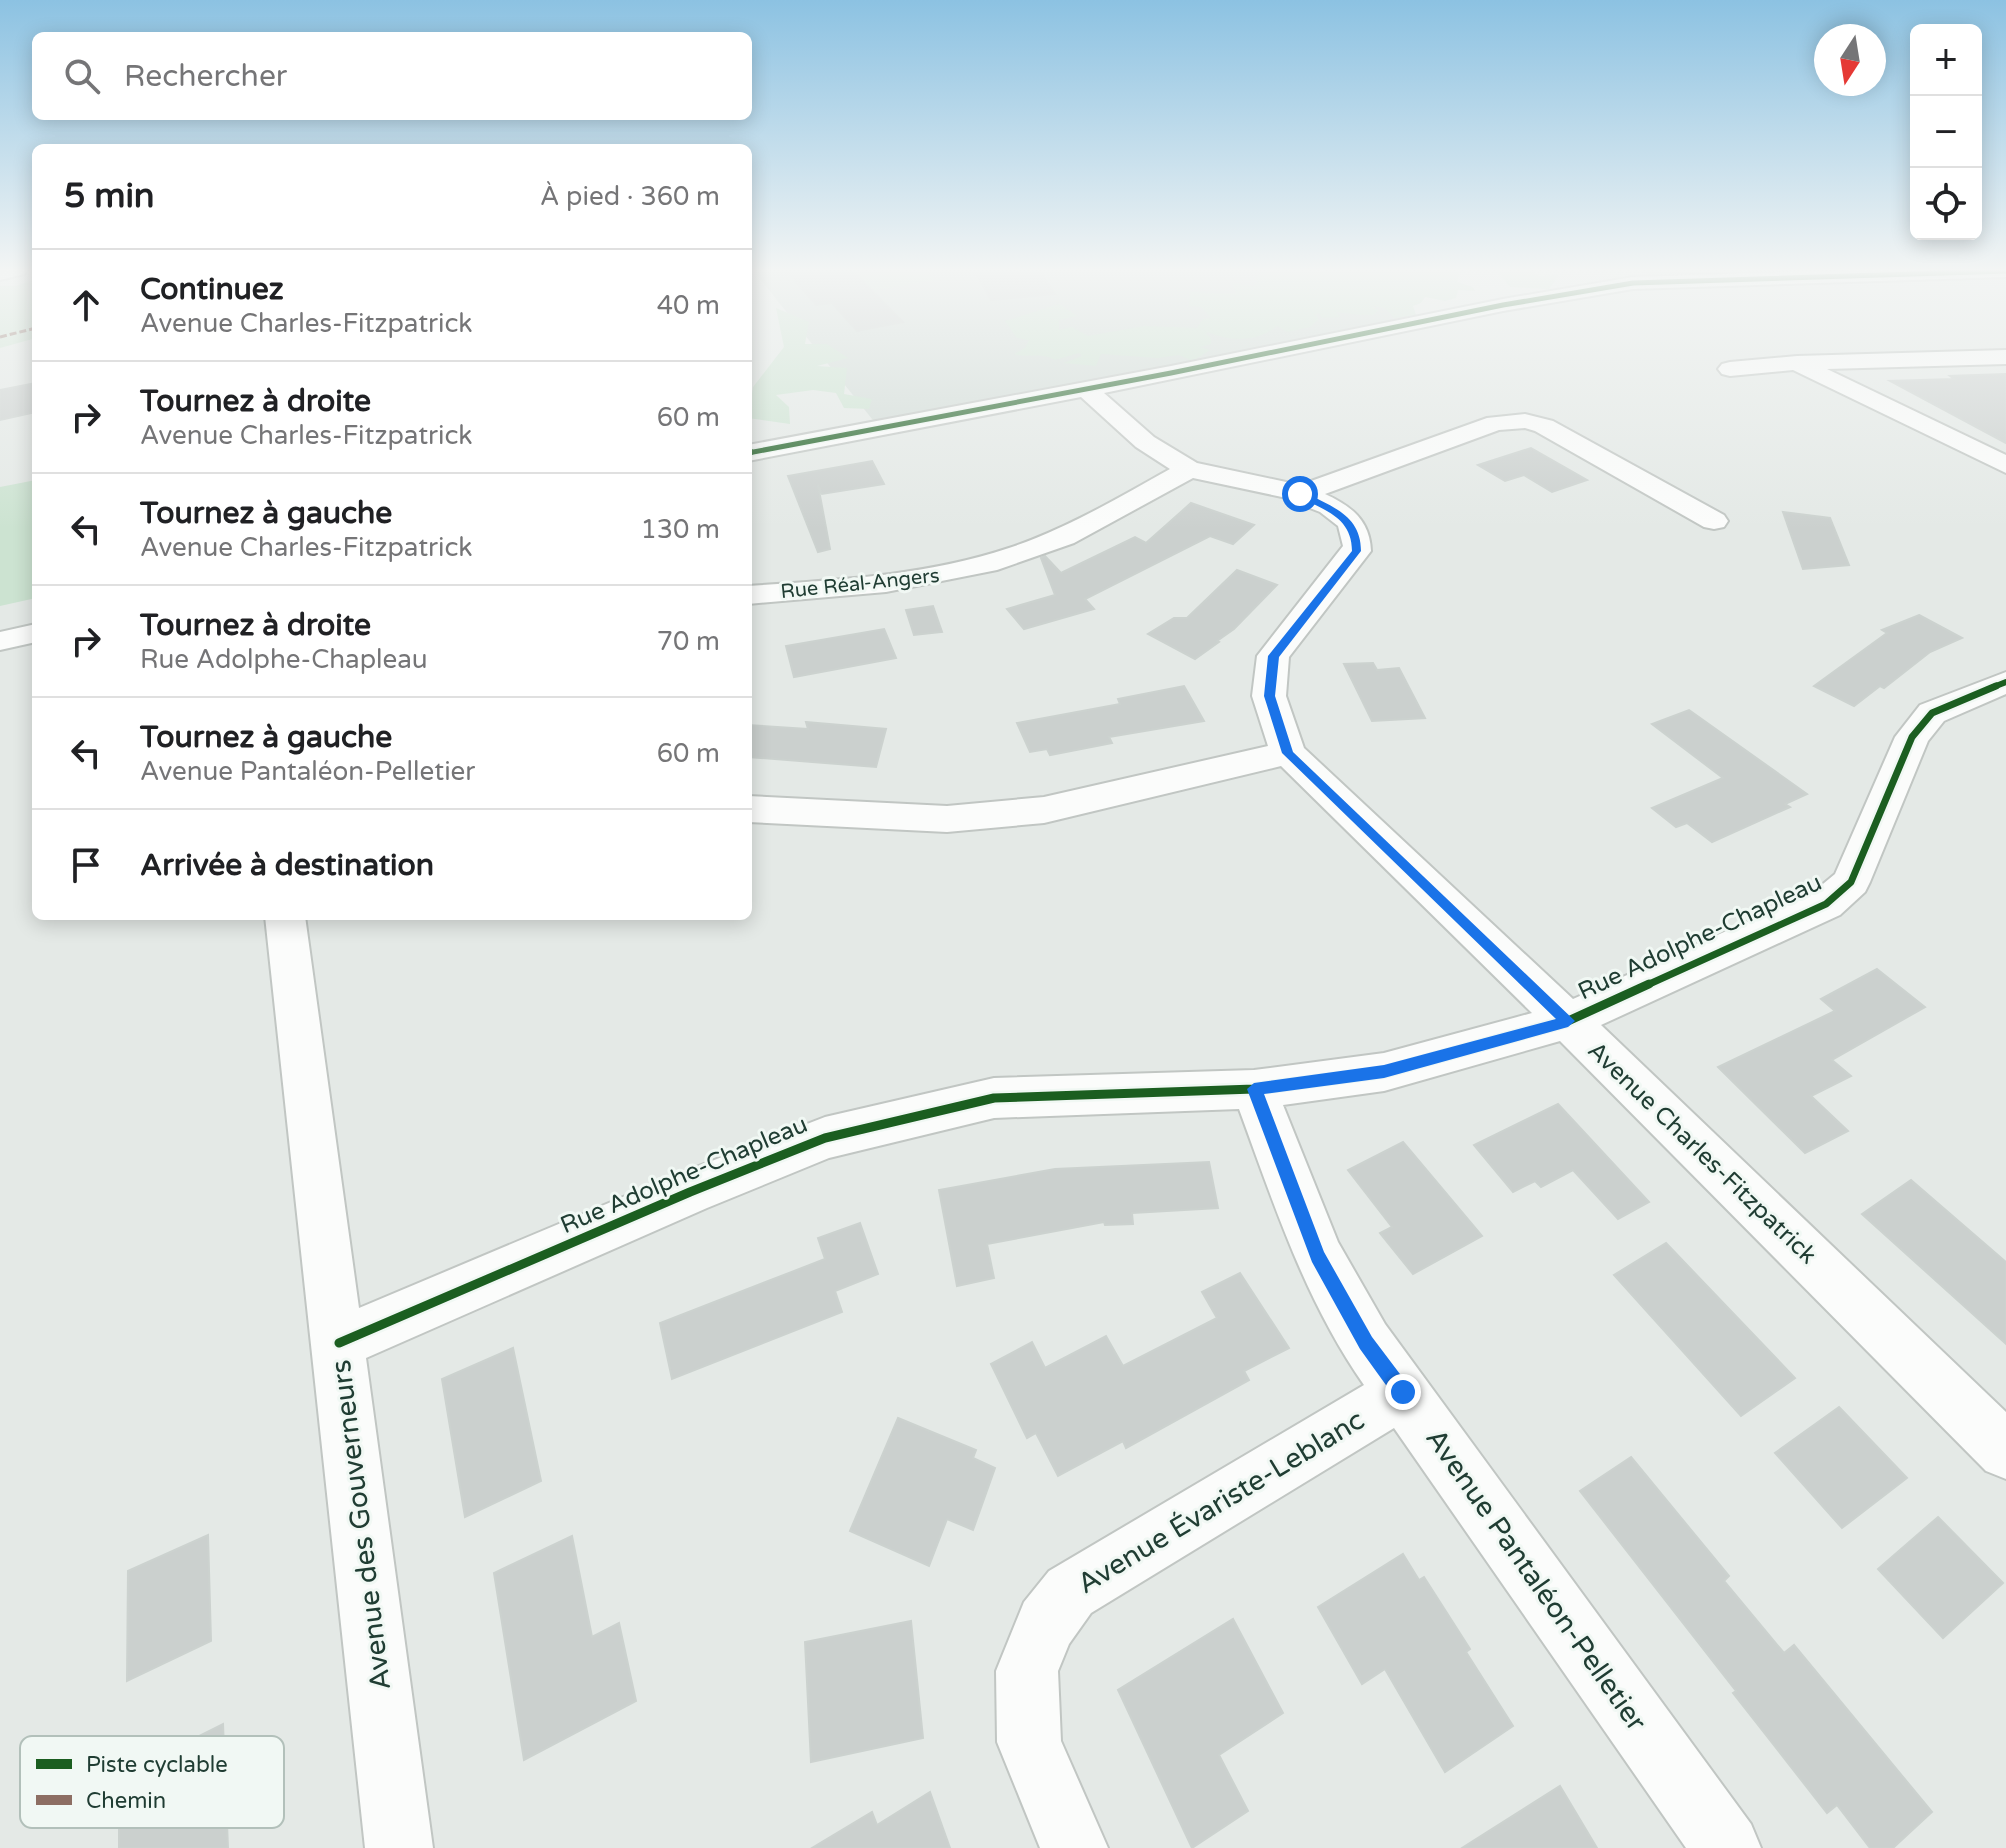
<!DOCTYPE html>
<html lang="fr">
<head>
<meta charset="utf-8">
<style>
	:root { --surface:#fff; --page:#f6f6f6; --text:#202124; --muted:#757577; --line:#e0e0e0 }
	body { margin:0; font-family:"Varela Round",sans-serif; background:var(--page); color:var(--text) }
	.controls { position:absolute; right:24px; top:24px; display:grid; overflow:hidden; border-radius:12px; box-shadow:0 4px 20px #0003 }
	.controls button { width:72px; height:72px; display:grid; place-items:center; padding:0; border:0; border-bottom:2px solid var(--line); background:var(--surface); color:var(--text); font:40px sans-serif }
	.compass { position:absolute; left:1814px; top:24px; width:72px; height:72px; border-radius:50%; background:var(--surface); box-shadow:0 4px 20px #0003; rotate:192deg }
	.stop { position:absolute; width:24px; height:24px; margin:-18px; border:6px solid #1a73e8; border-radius:50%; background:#fff }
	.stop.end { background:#1a73e8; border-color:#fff; box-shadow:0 2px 8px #0008 }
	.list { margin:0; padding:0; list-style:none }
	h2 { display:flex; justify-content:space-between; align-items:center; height:104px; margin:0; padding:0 32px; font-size:34px }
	h2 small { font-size:26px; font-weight:400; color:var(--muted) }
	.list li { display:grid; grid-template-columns:52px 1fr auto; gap:24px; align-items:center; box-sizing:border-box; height:112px; padding:0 32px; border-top:2px solid var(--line) }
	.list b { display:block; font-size:30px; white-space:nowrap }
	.list p { margin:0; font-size:26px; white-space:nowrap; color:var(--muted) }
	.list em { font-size:26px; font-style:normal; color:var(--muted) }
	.icon { flex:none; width:44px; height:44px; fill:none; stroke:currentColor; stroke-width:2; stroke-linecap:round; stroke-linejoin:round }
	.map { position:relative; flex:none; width:2006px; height:1848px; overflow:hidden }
	.search { position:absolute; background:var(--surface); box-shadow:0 4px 20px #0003; left:32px; top:32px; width:720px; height:88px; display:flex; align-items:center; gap:20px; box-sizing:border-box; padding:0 28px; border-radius:12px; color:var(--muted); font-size:30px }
	.panel { position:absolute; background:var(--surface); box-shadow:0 4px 20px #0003; left:32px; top:144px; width:720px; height:776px; border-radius:12px }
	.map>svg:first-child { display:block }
</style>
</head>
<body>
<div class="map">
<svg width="2006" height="1848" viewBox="0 0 2006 1848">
	<rect width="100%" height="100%" fill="#e4e9e6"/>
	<path fill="#d1dbd6" d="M753 270H1310L1319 279 1359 275 1415 323 880 429Z"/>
	<g fill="#cce3d1">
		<path d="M853 270H924L935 280 872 291Z"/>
		<path d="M1265 270H1316L1318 273 1328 270H1455L1459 273 1457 282 1473 287 1475 291 1458 290 1456 298 1445 301 1425 297 1421 303 1413 306 1416 315 1394 318 1385 308 1371 306 1379 310 1373 315H1360L1336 312 1340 317 1322 318 1319 313 1315 315 1319 319 1310 327 1287 332 1277 326C1258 342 1230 342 1208 332L1206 334 1211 338V344L1200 347 1210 350 1193 361 1179 355 1158 358 1101 354 1096 366 1064 363 1082 356 1079 353 1055 360C1041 352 1029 358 1014 354L1025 348 1029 340 1017 338 1005 321 1059 304 1077 316 1059 320V330L1072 327 1088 336 1144 326 1197 328 1203 319 1211 318 1201 307 1189 306 1190 292 1236 294 1232 283 1255 286 1258 275Z"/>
		<path d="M1466 270H1530L1538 276 1559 275 1549 289 1510 287 1498 272Z"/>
		<path d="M1644 270H1855L1652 276 1640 271Z"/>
		<path d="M36 279V338L0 348V286H16Z"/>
		<path d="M776 308 809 322 805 344H827L848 358 817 366 847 368 844 394 872 399 869 409 844 408 836 393 813 390 776 395 789 407 790 424 748 418 753 387 784 347Z"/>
		<path d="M36 480V598L0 606V487Z"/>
	</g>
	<g fill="#cbd0ce" stroke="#ccd2cf" stroke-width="2">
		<path d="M815 270H852L903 322 857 331 832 303 816 305 789 274Z"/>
		<path d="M974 270H1039L1055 294 991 300Z"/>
		<path d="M2006 374V443L1890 381 1954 379 1950 376Z"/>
		<path d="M36 383V412L0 420V390Z"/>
		<path d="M1531 448 1587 480 1552 492 1524 475 1505 481 1478 465Z"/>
		<path d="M872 461 884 484 822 494 818 485 830 549 818 552 788 476Z"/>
		<path d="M1191 503 1254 525 1233 544 1210 536 1085 599 1094 609 1024 629 1007 609 1055 595 1041 558 1045 556 1061 573 1135 537 1146 543Z"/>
		<path d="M1783 512 1830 518 1849 565 1803 569Z"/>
		<path d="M1237 570 1277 585 1234 629 1217 641 1219 642 1195 659 1148 634 1174 618H1187Z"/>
		<path d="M933 606 942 632 914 635 906 610Z"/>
		<path d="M1919 615 1962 638 1930 652 1884 688 1880 686 1854 706 1814 686 1887 633 1882 630Z"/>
		<path d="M884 629 896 658 794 677 786 646Z"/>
		<path d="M1373 663 1377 670 1399 668 1425 718 1372 721 1344 664Z"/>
		<path d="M1184 686 1204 721 1109 737 1112 743 1050 755 1047 749 1030 752 1017 723 1120 704 1118 699Z"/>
		<path d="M1689 710 1807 794 1785 804 1790 807 1712 842 1687 823 1676 827 1652 808 1723 778 1652 724Z"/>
		<path d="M806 722 886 729 876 767 748 757V725L808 729Z"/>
		<path d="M1877 969 1925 1007 1832 1060 1851 1076 1811 1096 1848 1131 1805 1153 1718 1067 1835 1011 1821 999Z"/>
		<path d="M1558 1104 1649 1202 1618 1219 1573 1170 1541 1187 1535 1181 1513 1192 1474 1145Z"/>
		<path d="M1403 1142 1482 1236 1413 1274 1380 1233 1392 1227 1348 1170Z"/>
		<path d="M1209 1162 1218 1208 1132 1213 1133 1224 1105 1225 1104 1222 987 1244 994 1278 957 1286 939 1190 1055 1169Z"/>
		<path d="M1911 1180 2006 1262V1344L1862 1214Z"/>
		<path d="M860 1223 878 1274 835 1291 842 1312 672 1379 660 1323 825 1259 818 1238Z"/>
		<path d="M1666 1243 1795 1378 1741 1416 1614 1275Z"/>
		<path d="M1240 1273 1289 1348 1244 1371 1249 1380 1126 1448 1123 1441 1058 1476 1036 1433 1027 1438 991 1364 1032 1342 1045 1368 1106 1336 1123 1366 1217 1318 1202 1292Z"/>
		<path d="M513 1348 541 1481 465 1517 442 1379Z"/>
		<path d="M1839 1407 1907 1478 1842 1528 1775 1453Z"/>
		<path d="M898 1418 976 1450 973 1458 995 1468 973 1530 947 1519 929 1566 850 1531Z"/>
		<path d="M1631 1457 1729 1576 1724 1581 1784 1653 1794 1645 1932 1812 1893 1848H1870L1837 1805 1827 1813 1733 1693 1736 1691 1580 1491Z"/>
		<path d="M1938 1517 2003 1583 1943 1638 1878 1569Z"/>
		<path d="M208 1535 211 1641 127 1681 128 1571Z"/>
		<path d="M572 1536 592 1637 619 1623 636 1701 524 1760 494 1573Z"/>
		<path d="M1403 1554 1419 1580 1424 1577 1470 1649 1466 1652 1513 1726 1445 1772 1385 1669 1362 1684 1318 1607Z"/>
		<path d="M1233 1619 1283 1713 1219 1755 1248 1811 1192 1848 1118 1690Z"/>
		<path d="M911 1621 923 1738 811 1762 805 1642Z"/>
		<path d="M223 1724 228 1848H119V1823L141 1811V1795L152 1790 151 1760Z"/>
		<path d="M1560 1786 1597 1848H1462Z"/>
		<path d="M930 1792 950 1848H812L872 1812 877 1825Z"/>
	</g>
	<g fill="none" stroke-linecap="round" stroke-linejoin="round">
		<defs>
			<g id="minor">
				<path d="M0 270H27L24 274 0 280Z"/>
				<path d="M1852 270H2006V277L1633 289 1503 311 1104 393 1154 437 1197 463 1300 485 1487 418 1525 414 1553 421 1724 515 1728 521 1724 527 1714 529 1704 527 1535 431 1525 428 1499 430 1325 494C1351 506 1370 520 1371 551L1289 657 1286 696 1304 748 1573 999 1812 893 1835 874 1895 737 1920 705 2006 672V694L1944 721 1928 741 1870 882 1865 892 1840 915 1601 1025 2006 1412V1479L1986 1471 1560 1041 1384 1091 1283 1105 1338 1242 1385 1324 1751 1824 1761 1848H1686L1394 1428 1091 1613 1069 1644 1058 1671 1061 1741 1108 1848H1040L997 1742 996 1671 1024 1602 1049 1571 1364 1385C1305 1301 1274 1204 1239 1109L994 1118 829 1158 707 1208 366 1358 433 1848H365L265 916H305L359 1308 673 1176 825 1117 994 1078 1254 1070 1384 1053 1532 1013 1281 766 1044 823 947 832 748 822V796L947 806 1044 797 1268 746 1252 696 1257 656 1343 546 1338 526 1320 512 1282 497 1193 478 1074 543 997 570 886 592 748 604V586C836 580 925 576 1009 548 1066 529 1118 498 1170 469L1136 447 1081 397 748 461V445L1171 366 1503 299 1633 277Z"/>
				<path d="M2006 350V364L1827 369 2006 455V473L1793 370 1730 376 1722 374 1718 369 1722 364 1730 362 1797 356Z"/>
				<path d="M36 624V642L0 650V632Z"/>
			</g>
		</defs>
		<use href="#minor" stroke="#c1c6c3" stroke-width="4"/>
		<use href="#minor" fill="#fbfcfb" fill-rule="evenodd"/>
		<path stroke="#8d6e63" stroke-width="3" stroke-dasharray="7 3" stroke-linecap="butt" d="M0 337 36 328"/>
		<defs>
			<path id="cycleway-far3" d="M748 453 1171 373 1503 305 1633 283 2006 271"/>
			<g id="cycleway-far2">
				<path d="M748 453 751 452"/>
				<path d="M1991 688 2006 682"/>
			</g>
			<path id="cycleway-far1" d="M1645 986 1826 904 1851 882 1912 737 1932 713 1996 686"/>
			<path id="cycleway" d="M339 1343 690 1192 825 1138 994 1098 1254 1089 1384 1072 1568 1021 1649 984"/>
		</defs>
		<use href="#cycleway-far3" stroke="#f1f8f4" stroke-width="8"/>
		<use href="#cycleway-far2" stroke="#f1f8f4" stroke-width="10"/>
		<use href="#cycleway-far1" stroke="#f1f8f4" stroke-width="12"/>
		<use href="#cycleway" stroke="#f1f8f4" stroke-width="14"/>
		<use href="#cycleway-far3" stroke="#1b5e20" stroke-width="5"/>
		<use href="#cycleway-far2" stroke="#1b5e20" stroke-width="6"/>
		<use href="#cycleway-far1" stroke="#1b5e20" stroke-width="7"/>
		<use href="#cycleway" stroke="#1b5e20" stroke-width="9"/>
	</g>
	<linearGradient id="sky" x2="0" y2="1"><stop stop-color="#8cc2e2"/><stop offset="0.51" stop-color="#f3f5f4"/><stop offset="1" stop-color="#f3f5f4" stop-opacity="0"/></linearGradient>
	<rect width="2006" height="529" fill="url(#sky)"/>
	<path fill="#1a73e8" d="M1297 492H1304C1332 507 1361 515 1361 551L1279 657 1275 696 1293 752 1575 1021 1568 1027 1384 1078 1264 1094 1324 1252 1372 1337 1409 1386 1411 1392 1409 1399 1403 1401 1396 1399 1360 1349 1312 1262 1247 1089 1254 1083 1384 1065 1556 1019 1282 753 1264 696 1268 656 1352 551C1352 517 1324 510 1297 496Z"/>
	<g text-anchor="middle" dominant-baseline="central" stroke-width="6" stroke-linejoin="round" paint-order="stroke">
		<g font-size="20" fill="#203d33" stroke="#f1f8f4">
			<text transform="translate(860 584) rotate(-6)">Rue Réal-Angers</text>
		</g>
		<g font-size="24" fill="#203d33" stroke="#f1f8f4">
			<text transform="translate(1700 937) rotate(-25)">Rue Adolphe-Chapleau</text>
			<text transform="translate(1702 1153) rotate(44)">Avenue Charles-Fitzpatrick</text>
			<text transform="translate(684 1175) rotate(-23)">Rue Adolphe-Chapleau</text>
		</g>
		<g font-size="28" fill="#203d33" stroke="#f1f8f4">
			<text transform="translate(1221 1502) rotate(-31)">Avenue Évariste-Leblanc</text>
			<text transform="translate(361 1525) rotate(-97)">Avenue des Gouverneurs</text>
			<text transform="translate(1536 1580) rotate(55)">Avenue Pantaléon-Pelletier</text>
		</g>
	</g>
	<rect x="20" y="1736" width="264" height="92" rx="12" fill="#f1f8f4" stroke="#b2c0ba" stroke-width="2"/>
	<rect x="36" y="1759" width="36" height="10" fill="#1b5e20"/>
	<rect x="36" y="1795" width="36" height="10" fill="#8d6e63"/>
	<g font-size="22" fill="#203d33">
		<text x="86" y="1772">Piste cyclable</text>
		<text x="86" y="1808">Chemin</text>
	</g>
</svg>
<div class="controls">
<button>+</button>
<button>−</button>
<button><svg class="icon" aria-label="locate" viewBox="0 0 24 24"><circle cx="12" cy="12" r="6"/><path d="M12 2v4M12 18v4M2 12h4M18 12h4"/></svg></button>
</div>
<svg class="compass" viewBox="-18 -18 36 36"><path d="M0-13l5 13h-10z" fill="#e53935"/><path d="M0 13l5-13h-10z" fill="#757577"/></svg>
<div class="stop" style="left:1300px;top:494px"></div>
<div class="stop end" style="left:1403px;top:1392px"></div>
<div class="search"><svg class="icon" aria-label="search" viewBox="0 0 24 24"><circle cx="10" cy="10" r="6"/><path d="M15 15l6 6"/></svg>Rechercher</div>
<section class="panel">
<h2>5 min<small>À pied · 360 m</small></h2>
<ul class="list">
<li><svg class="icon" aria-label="ahead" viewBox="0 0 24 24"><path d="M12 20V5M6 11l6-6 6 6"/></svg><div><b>Continuez</b><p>Avenue Charles-Fitzpatrick</p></div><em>40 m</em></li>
<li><svg class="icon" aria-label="right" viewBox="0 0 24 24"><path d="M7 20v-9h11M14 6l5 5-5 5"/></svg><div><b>Tournez à droite</b><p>Avenue Charles-Fitzpatrick</p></div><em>60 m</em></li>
<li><svg class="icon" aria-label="left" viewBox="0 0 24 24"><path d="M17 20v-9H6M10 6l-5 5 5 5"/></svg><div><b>Tournez à gauche</b><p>Avenue Charles-Fitzpatrick</p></div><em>130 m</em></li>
<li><svg class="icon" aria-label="right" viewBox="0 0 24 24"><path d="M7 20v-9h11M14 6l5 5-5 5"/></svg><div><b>Tournez à droite</b><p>Rue Adolphe-Chapleau</p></div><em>70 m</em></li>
<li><svg class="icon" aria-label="left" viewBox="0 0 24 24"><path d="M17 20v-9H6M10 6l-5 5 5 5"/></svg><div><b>Tournez à gauche</b><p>Avenue Pantaléon-Pelletier</p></div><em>60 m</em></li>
<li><svg class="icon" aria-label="arrive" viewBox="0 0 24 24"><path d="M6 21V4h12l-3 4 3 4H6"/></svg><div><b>Arrivée à destination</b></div></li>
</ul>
</section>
</div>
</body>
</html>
